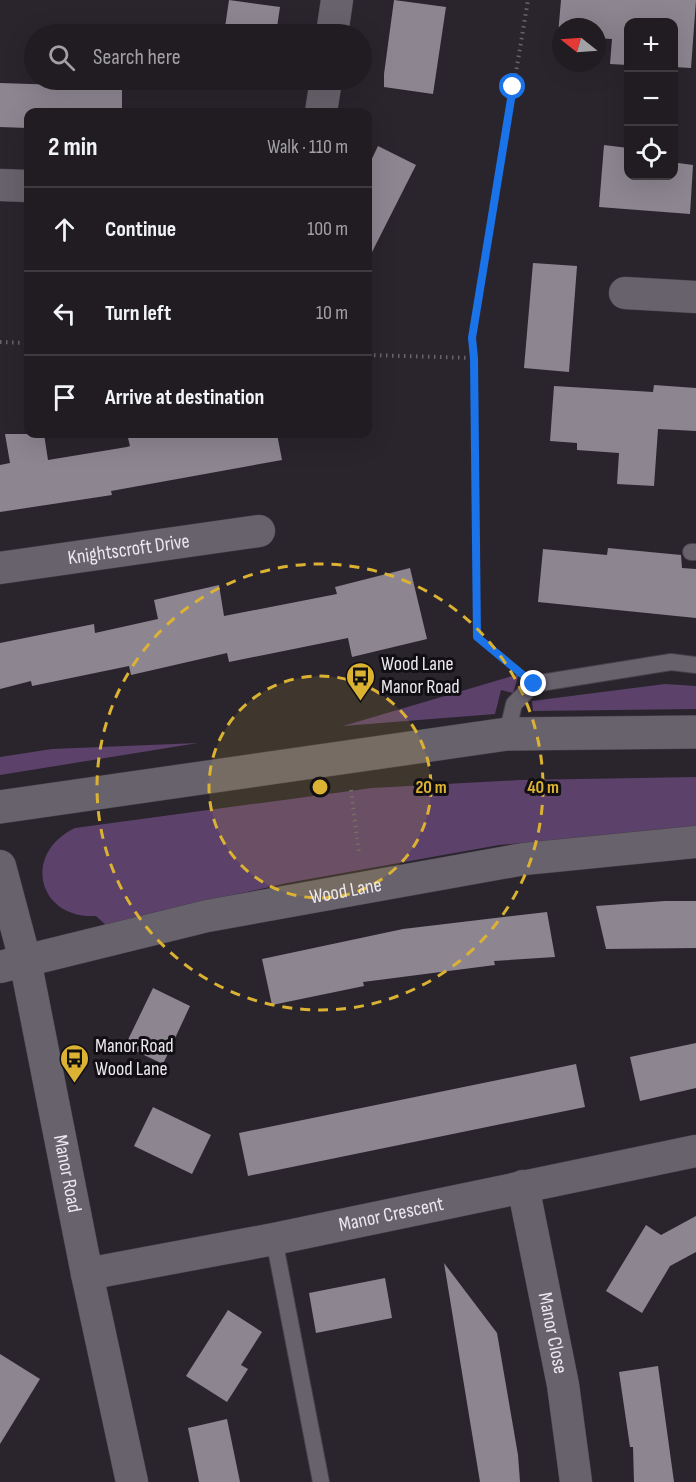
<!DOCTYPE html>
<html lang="en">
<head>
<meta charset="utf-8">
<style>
	:root { --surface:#201c22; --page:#2d292f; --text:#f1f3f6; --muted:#a2a1a5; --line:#3d3a40 }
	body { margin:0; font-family:"Sofia Sans Condensed",sans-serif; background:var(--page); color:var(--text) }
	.controls { position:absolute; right:18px; top:18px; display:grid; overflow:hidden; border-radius:12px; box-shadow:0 6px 24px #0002 }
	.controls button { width:54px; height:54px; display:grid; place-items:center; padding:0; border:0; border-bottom:2px solid var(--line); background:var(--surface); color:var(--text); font:30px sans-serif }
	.compass { position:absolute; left:552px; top:18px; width:54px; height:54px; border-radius:50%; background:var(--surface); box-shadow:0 6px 24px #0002; rotate:287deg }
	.stop { position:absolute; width:18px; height:18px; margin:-14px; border:4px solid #1a73e8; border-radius:50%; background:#fff }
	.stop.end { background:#1a73e8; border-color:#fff; box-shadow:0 2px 6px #0008 }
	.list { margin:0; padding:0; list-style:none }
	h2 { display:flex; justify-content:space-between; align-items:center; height:78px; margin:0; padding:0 24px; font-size:26px }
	h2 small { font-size:20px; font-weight:400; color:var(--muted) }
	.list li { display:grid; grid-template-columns:39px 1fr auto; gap:18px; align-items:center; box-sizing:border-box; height:84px; padding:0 24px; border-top:2px solid var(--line) }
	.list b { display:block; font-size:22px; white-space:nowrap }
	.list em { font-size:20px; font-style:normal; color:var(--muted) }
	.icon { flex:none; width:33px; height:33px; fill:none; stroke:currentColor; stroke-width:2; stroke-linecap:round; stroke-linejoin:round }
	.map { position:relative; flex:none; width:696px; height:1482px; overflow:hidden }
	.search { position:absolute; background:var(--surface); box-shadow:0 6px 24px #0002; left:24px; top:24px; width:348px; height:66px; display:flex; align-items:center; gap:15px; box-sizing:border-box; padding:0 21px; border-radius:33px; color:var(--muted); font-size:22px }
	.panel { position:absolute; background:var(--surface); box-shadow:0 6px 24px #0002; left:24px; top:108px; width:348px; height:330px; border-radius:12px }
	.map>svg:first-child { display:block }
</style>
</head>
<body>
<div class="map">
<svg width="696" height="1482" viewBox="0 0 696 1482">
	<rect width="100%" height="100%" fill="#2a252d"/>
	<g fill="#5c416b">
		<path d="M519 674 513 693 501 690 495 714 343 726Z"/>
		<path d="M665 684 696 686V709L533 711 532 701Z"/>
		<path d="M198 743 0 775V757L52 749Z"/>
		<path d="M696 777V828L499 845 287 883 211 900 108 927 96 916C37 919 22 853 75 828L372 788 520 780Z"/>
	</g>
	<g fill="#8d8691">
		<path d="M229 0 280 7 276 34H224Z"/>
		<path d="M394 0 446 7 433 94 384 87V74Z"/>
		<path d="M561 0H696L691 68 674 67V22H628V65L610 64 612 39 597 38V27H561V36L558 35Z"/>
		<path d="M0 83 122 87V112H28V128L0 127Z"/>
		<path d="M604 145 628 148V176H674V154H678V163L693 165 690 214 599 207Z"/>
		<path d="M378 146 416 165 368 260V167Z"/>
		<path d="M533 263 577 266 569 372 524 368Z"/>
		<path d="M654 385 696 388V431L658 429 654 486 617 484 619 453 577 450V443L550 441 554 386 653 392Z"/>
		<path d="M5 434H44L48 460 127 447 130 446 127 434H277L282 460 111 491 112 495 0 512V465L10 463Z"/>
		<path d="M608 548 681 555 682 568 696 569V618L538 602 543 549 607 555Z"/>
		<path d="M410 568 427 639 352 657 348 638 229 662 227 653 131 675 129 666 32 686 31 681 0 689V643L94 624 95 633 158 619 154 600 219 585 224 616 337 594 335 587Z"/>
		<path d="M665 901H696V948L606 949 596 906Z"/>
		<path d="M547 912 555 957 494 961 495 965 363 982 364 986 272 1005 262 959 403 929Z"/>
		<path d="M153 988 190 1006 163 1064 125 1046Z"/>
		<path d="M696 1043V1088L640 1101 630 1057Z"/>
		<path d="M576 1064 585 1107 248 1176 239 1133Z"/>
		<path d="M153 1107 211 1135 192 1174 134 1146Z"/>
		<path d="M696 1216V1252L670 1266 642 1313 606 1291 646 1225 661 1235Z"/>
		<path d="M444 1263 497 1333 518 1455 520 1482H480Z"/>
		<path d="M385 1278 392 1318 316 1333 309 1293Z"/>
		<path d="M228 1310 262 1332 241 1365 248 1369 227 1402 186 1376Z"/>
		<path d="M0 1354 40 1379 0 1444Z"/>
		<path d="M658 1366 674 1482H634L633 1447H630L619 1372Z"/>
		<path d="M227 1419 240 1482H199L188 1428Z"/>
	</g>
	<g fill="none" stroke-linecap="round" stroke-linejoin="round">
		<defs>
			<g id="service">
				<path d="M691 552H696"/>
				<path d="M507 734 514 704 534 684 671 662 696 665"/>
				<path d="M274 1239 321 1482"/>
			</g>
			<g id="minor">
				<path d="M332 34 337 0"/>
				<path d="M321 112 326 80"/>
				<path d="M0 185 28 186"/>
				<path d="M625 293 696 297"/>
				<path id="s1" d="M0 568 259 531"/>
				<path id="s2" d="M0 866 25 960 87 1274 132 1482"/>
				<path id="s3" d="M0 967 207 916 524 859 696 842"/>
				<path id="s4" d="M523 1186 563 1385 576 1482"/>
				<path id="s5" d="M87 1274 274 1239 696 1151"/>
			</g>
			<path id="tertiary" d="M0 807 507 734 696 732"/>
		</defs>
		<use href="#service" stroke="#47424a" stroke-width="18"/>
		<use href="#minor" stroke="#47424a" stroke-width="33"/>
		<use href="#tertiary" stroke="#47424a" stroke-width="34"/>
		<g stroke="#68646b" stroke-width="4" stroke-dasharray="1.5 4.5" stroke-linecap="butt">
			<path d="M0 342 28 343"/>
			<path d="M368 355 474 358"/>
			<path d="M513 666 477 637 474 358 472 338 528 0"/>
			<path d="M351 790 359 854"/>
		</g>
		<use href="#service" stroke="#68626c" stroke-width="16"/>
		<use href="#minor" stroke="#68626c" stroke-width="32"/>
		<use href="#tertiary" stroke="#68626c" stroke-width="33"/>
	</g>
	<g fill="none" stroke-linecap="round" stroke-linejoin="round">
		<path stroke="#1a73e8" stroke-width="8" d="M513 87 472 338 474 358 477 637 534 684"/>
	</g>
	<circle cx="320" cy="787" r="111" fill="#dcb233" fill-opacity=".12"/>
	<g fill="none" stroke="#dcb233" stroke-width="3" stroke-dasharray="10 8">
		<circle cx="320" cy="787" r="111"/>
		<circle cx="320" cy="787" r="223"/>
	</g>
	<defs>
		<symbol id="bus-pin" viewBox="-11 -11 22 30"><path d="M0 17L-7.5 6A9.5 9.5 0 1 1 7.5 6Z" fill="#dcb233" stroke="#110f13"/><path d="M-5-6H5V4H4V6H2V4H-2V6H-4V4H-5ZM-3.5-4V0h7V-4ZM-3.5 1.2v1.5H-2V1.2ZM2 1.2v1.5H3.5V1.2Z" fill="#111"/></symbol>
	</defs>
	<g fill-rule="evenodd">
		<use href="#bus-pin" x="344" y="660" width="33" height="45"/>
		<use href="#bus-pin" x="58" y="1042" width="33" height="45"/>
	</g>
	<g text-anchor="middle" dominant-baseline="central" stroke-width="6" stroke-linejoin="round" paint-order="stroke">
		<g font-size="20" fill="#ece8ee" stroke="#110f13">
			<text stroke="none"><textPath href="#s1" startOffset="130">Knightscroft Drive</textPath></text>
			<text stroke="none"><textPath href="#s3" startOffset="354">Wood Lane</textPath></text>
			<text stroke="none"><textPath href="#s2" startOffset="315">Manor Road</textPath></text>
			<text stroke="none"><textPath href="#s5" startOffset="310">Manor Crescent</textPath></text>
			<text stroke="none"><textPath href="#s4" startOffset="150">Manor Close</textPath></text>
		</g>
		<g font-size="20" fill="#ece8ee" stroke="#110f13" text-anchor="start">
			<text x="381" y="664">Wood Lane<tspan x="381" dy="23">Manor Road</tspan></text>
			<text x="95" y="1046">Manor Road<tspan x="95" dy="23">Wood Lane</tspan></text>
		</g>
	</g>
	<circle cx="320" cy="787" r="9" fill="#dcb233" stroke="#110f13" stroke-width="3"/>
	<g font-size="18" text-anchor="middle" font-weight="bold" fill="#dcb233" stroke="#110f13" stroke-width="6" stroke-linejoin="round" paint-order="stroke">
		<text x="431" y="793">20 m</text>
		<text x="543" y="793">40 m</text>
	</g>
</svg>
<div class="controls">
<button>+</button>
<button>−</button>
<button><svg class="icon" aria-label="locate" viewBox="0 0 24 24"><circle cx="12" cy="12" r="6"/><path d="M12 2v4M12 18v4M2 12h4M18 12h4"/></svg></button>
</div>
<svg class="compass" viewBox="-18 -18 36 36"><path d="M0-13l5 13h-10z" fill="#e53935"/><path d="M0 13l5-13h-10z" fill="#a2a1a5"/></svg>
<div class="stop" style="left:513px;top:87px"></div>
<div class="stop end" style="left:534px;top:684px"></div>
<div class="search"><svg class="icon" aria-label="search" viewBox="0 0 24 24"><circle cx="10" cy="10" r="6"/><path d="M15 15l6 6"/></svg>Search here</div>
<section class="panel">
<h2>2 min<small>Walk · 110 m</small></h2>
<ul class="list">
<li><svg class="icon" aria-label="ahead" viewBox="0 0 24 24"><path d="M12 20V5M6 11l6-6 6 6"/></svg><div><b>Continue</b></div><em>100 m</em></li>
<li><svg class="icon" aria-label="left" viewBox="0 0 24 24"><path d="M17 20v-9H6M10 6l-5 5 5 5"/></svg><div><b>Turn left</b></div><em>10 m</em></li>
<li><svg class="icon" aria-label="arrive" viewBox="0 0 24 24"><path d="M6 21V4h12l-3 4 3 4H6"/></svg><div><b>Arrive at destination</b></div></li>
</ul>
</section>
</div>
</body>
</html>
